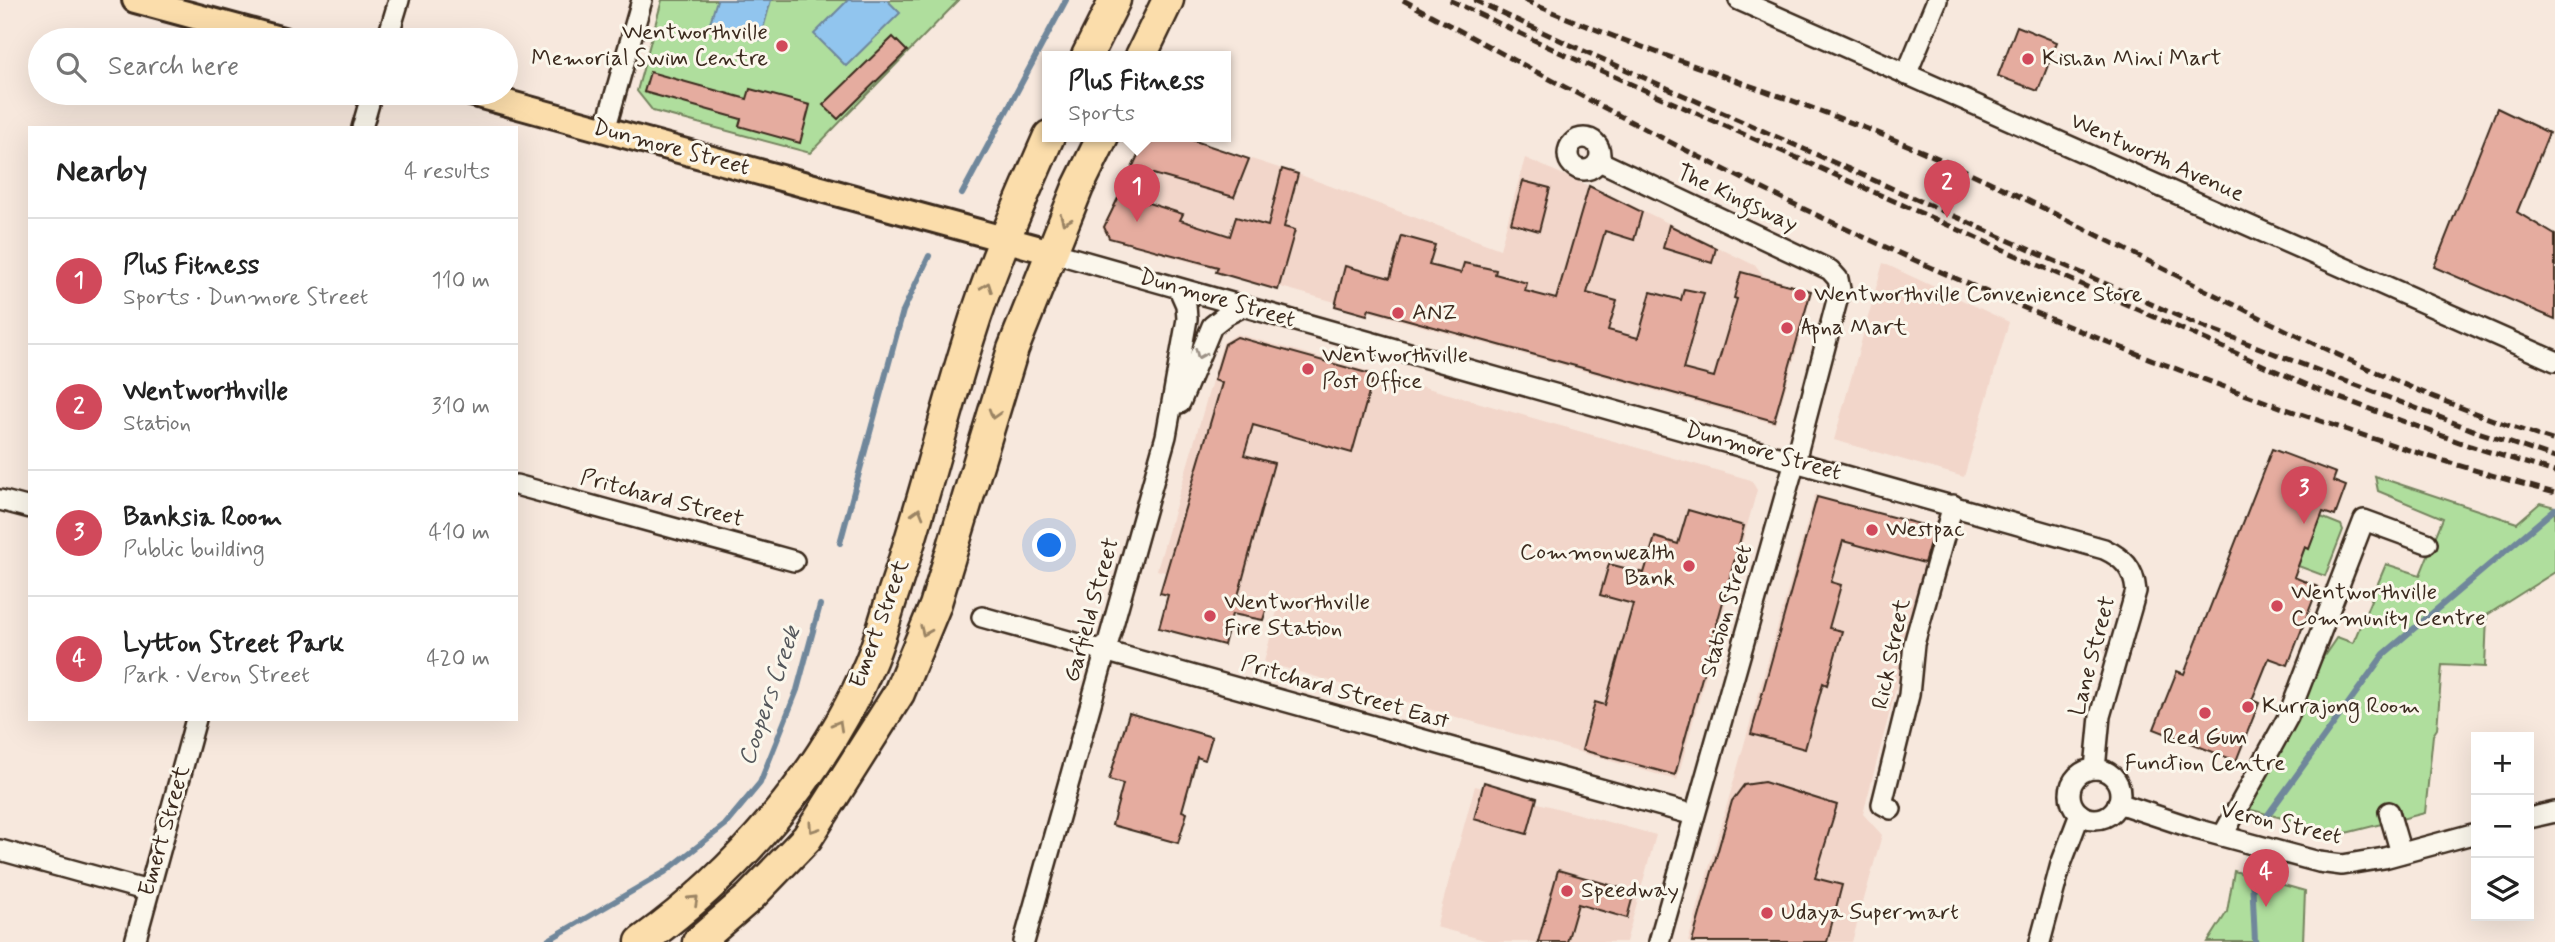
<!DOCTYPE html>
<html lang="en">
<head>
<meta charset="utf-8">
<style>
	:root { --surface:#fff; --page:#f6f6f6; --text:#222; --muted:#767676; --line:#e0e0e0; --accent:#d1495b }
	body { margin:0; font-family:Mynerve,sans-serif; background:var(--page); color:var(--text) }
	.controls { position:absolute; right:21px; bottom:21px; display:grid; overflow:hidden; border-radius:0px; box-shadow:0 7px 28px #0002 }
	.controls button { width:63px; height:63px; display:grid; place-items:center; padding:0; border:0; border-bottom:2px solid var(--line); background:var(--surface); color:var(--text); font:35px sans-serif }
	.you { position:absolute; left:1050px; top:546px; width:24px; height:24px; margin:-18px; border:5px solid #fff; border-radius:50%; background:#1a73e8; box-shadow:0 0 0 10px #1a73e833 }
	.badge { display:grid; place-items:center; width:46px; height:46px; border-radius:50%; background:var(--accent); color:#fff; font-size:23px; font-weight:700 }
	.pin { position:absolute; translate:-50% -58px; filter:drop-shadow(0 2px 4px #0008) }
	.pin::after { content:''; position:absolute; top:37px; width:24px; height:21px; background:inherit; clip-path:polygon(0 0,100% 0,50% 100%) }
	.popup { position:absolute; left:1042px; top:51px; width:189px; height:91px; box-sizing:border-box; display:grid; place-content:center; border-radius:0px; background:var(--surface); filter:drop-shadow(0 2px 5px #0005); font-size:23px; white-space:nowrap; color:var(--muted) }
	.popup b { font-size:26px; color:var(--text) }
	.popup::after { content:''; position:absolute; left:50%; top:100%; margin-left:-14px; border:14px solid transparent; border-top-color:var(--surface) }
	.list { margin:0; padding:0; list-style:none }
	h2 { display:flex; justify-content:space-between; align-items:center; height:91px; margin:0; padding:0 28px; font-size:30px }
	h2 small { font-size:23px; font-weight:400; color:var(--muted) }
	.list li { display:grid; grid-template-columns:46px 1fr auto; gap:21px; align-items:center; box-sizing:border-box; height:126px; padding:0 28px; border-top:2px solid var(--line) }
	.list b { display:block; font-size:26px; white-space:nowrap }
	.list p { margin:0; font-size:23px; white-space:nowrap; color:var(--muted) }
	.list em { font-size:23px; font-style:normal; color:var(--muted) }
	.icon { flex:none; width:38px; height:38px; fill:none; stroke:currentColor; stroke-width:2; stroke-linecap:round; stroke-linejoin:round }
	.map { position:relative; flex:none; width:2555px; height:942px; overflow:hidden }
	.search { position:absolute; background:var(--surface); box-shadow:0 7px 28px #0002; left:28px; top:28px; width:490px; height:77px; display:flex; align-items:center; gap:18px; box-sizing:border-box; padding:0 24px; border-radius:38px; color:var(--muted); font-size:26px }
	.panel { position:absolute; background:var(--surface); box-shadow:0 7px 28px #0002; left:28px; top:126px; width:490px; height:595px; border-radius:0px }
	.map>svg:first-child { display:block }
</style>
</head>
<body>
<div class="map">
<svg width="2555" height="942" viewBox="0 0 2555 942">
	<rect width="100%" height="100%" fill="#f7e8dd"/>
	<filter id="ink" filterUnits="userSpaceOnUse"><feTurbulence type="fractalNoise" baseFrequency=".0143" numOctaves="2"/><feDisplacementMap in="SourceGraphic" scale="14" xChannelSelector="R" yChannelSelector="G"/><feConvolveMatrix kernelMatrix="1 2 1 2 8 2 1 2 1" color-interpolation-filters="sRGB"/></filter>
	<g filter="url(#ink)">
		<g fill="#f2d6ca">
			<path d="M1147 136H1180L1298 174 1500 249 1525 158 1621 200 1756 266 1764 276 1812 290 1798 346 1775 424 1108 239 1102 227 1120 195Z"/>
			<path d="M1883 263 2009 322 1964 477 1834 440Z"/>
			<path d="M1237 334 1751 480 1757 490 1677 780 1264 662 1279 603 1157 570 1223 343Z"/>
			<path d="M1815 495 1938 528 1863 814 1882 835 1852 942H1688Z"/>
			<path d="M1475 786 1656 835 1626 942H1492L1436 927Z"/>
		</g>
		<g fill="#afde9d" stroke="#75845e" stroke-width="2">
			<path d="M662 0H959L810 153 653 111 637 91Z"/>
			<path d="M2375 476 2517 523 2540 503 2555 507V572L2487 615 2485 667 2442 665 2437 729 2433 735 2425 813 2342 834 2248 809 2322 659 2337 637 2353 643 2386 564 2420 575 2443 518 2378 491Z"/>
			<path d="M2321 517 2341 525 2343 530 2325 576 2298 566 2305 547 2308 548Z"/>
			<path d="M2234 871 2305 891 2303 942H2208L2227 912Z"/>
		</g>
		<g fill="#91c5ee" stroke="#6f879b" stroke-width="2">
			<path d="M717 0H771L760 40 709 26Z"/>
			<path d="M848 0H887L900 13 846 66 814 34Z"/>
		</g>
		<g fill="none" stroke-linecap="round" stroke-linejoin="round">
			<g stroke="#6f879b" stroke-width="6">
				<path d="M962 194 1066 0"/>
				<path d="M840 543 903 311 929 256"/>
				<path d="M2267 816 2384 654 2555 509"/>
				<path d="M2252 877 2255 942"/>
				<path d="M545 942 665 872 725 825 760 783 797 690 820 605"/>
			</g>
		</g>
		<g fill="#e5ac9f" stroke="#3b2a1e" stroke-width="2">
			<path d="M2017 26 2057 42 2038 91 1998 76Z"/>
			<path d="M893 37 907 51 838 119 823 105Z"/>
			<path d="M650 72 747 99 750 89 810 105 800 143 739 126 741 119 644 92Z"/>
			<path d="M2497 108 2549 133 2517 212 2555 235V319L2434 267Z"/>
			<path d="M1147 136H1180L1249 159 1234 197 1132 168Z"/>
			<path d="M1282 169 1298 174 1284 227 1295 230 1278 290 1216 272 1218 267 1109 238 1104 227 1120 194 1183 214 1180 220 1230 236 1236 217 1268 226Z"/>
			<path d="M1523 181 1550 188 1539 231 1511 223Z"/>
			<path d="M1589 186 1642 212 1634 240 1605 231 1587 293 1617 301 1608 330 1638 338 1651 292 1681 300 1684 289 1704 293 1683 369 1714 377 1737 299 1734 298 1741 272 1811 291 1774 421 1369 309 1367 315 1335 306 1345 266 1390 278 1402 236 1435 245 1429 265 1461 273 1464 263 1496 270 1495 274 1527 283 1525 291 1556 299Z"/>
			<path d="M1669 225 1716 248 1712 263 1663 248Z"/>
			<path d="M1237 337 1374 375 1352 453 1253 425 1244 455 1274 463 1238 596 1268 604 1263 620 1232 614 1224 645 1159 628 1168 595 1160 593 1222 383 1214 380 1225 344Z"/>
			<path d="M2272 449 2336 473 2333 481 2346 486 2335 516 2323 512 2309 549 2305 547 2294 577 2318 587 2288 665 2269 658 2252 700 2259 703 2236 761 2154 729 2177 671 2184 674Z"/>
			<path d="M1817 497 1934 528 1924 563 1843 541 1831 582 1841 585 1829 628 1842 631 1827 685 1823 683 1805 749 1751 734Z"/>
			<path d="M1688 510 1744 526 1675 775 1582 750 1595 702 1605 705 1633 604 1600 595 1609 564 1644 573 1655 537 1678 544Z"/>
			<path d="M1129 713 1212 737 1205 760 1197 757 1182 811 1187 813 1178 843 1112 825 1123 784 1109 780Z"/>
			<path d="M1484 782 1537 798 1527 834 1474 819Z"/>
			<path d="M1764 782 1837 805 1815 878 1842 885 1827 942H1692L1732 801 1744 785Z"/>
			<path d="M1558 870 1634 892 1627 918 1578 904 1567 942H1538Z"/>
		</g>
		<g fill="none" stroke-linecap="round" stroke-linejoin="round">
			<defs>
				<g id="minor">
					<path d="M1739 0 2555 361"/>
					<path d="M387 40 399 0"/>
					<path d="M1906 75 1937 0"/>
					<path d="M362 128 372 93"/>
					<path d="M605 130 642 0"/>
					<circle cx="1584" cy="154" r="16"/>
					<path d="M1599 161 1830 270 1838 279 1840 289 1795 461 1659 942"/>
					<path d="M1051 252 2104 549C2123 558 2134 568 2136 591L2100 716 2095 769"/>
					<path d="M1180 403 1212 326 1226 315 1244 306"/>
					<path d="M516 485 794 561"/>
					<path d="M0 500 30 508"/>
					<path d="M982 617 1694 815"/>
					<circle cx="2095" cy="794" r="25"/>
					<path d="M2118 803 2196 829 2319 862 2342 865 2384 858 2476 833"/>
					<path d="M1891 809 1882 804 1909 695 1914 644 1953 505"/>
					<path d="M2389 812 2401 853"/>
					<path d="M2529 818 2555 812"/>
					<path d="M2223 835 2288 717 2364 520 2427 543"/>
					<path d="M0 850 148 891"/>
					<path d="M135 942 196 719"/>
					<path d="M1024 942 1166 436 1187 319 1186 305 1179 289"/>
					<path d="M2040 942 2061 864 2080 814"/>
				</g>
				<g id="major">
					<path d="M135 0 283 40"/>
					<path d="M471 93 1051 252"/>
				</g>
				<g id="highway">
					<path d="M1087 56 1115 0"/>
					<path d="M1141 56 1168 0"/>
					<path d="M641 942C738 872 823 774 870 663 879 642 885 619 892 597 921 512 942 424 969 338 990 269 1020 203 1049 136"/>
					<path d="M698 942 750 897 807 838 899 693 935 606 1013 349 1078 187 1103 136"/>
				</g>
			</defs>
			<use href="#minor" stroke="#3b2a1e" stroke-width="24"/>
			<use href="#major" stroke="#3b2a1e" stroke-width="30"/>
			<use href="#highway" stroke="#3b2a1e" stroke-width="35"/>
			<use href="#minor" stroke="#fbf7ec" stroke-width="19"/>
			<use href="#major" stroke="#fbddab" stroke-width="24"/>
			<use href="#highway" stroke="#fbddab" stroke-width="30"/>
			<g stroke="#3b2a1e" stroke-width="5" stroke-dasharray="10 5" stroke-linecap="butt">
				<path d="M1403 0C1534 71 1666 142 1800 207 2043 323 2295 422 2555 493"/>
				<path d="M1450 0 1559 52 2321 391 2470 446 2555 472"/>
				<path d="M1474 0 1564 42 2187 320 2478 432 2555 458"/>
				<path d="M1524 0C1664 61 1812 101 1951 164 2152 256 2343 374 2555 441"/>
			</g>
		</g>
		<defs><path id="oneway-chevron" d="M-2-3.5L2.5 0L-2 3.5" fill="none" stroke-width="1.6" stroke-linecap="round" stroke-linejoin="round" transform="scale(1.75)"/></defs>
		<g stroke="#9b8464">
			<use href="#oneway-chevron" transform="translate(1065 220) rotate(113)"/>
			<use href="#oneway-chevron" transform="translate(987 287) rotate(-70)"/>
			<use href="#oneway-chevron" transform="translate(994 414) rotate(107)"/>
			<use href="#oneway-chevron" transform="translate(918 513) rotate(-74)"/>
			<use href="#oneway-chevron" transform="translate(925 631) rotate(113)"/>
			<use href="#oneway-chevron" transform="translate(838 725) rotate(-61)"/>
			<use href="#oneway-chevron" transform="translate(813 828) rotate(124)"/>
			<use href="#oneway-chevron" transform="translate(694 900) rotate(-43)"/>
		</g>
		<use stroke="#9b9085" href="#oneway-chevron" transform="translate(1200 354) rotate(113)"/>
	</g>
	<g fill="#d1495b" stroke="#fbf7ec" stroke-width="2.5">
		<circle cx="782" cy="46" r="7"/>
		<circle cx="2028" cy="59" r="7"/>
		<circle cx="1800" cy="295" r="7"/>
		<circle cx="1398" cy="313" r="7"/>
		<circle cx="1787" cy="328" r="7"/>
		<circle cx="1308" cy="369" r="7"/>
		<circle cx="1872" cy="530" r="7"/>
		<circle cx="1689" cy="566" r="7"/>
		<circle cx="2277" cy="606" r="7"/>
		<circle cx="1210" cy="616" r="7"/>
		<circle cx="2248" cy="707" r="7"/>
		<circle cx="2205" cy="713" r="7"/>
		<circle cx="1567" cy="891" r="7"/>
		<circle cx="1767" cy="913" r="7"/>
	</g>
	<g text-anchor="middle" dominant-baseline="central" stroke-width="6" stroke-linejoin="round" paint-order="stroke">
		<g font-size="23" fill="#3b2a1e" stroke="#fbf7ec" text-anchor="start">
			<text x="768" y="33" text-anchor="end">Wentworthville<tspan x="768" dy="26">Memorial Swim Centre</tspan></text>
			<text x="2042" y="59">Kishan Mini Mart</text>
			<text x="1814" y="295">Wentworthville Convenience Store</text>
			<text x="1412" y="313">ANZ</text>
			<text x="1801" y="328">Apna Mart</text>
			<text x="1322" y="356">Wentworthville<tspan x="1322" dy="26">Post Office</tspan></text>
			<text x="1886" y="530">Westpac</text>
			<text x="1675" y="553" text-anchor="end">Commonwealth<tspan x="1675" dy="26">Bank</tspan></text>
			<text x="2291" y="593">Wentworthville<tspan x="2291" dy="26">Community Centre</tspan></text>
			<text x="1224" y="603">Wentworthville<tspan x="1224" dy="26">Fire Station</tspan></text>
			<text x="2262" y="707">Kurrajong Room</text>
			<text x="2205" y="738" text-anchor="middle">Red Gum<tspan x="2205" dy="26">Function Centre</tspan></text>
			<text x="1581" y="891">Speedway</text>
			<text x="1781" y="913">Udaya Supermart</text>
		</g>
		<g font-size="23" fill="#3b2a1e" stroke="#fbf7ec">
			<text transform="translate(671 148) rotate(15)">Dunmore Street</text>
			<text transform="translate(2157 158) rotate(24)">Wentworth Avenue</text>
			<text transform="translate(1737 199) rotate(25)">The Kingsway</text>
			<text transform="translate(1217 299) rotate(16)">Dunmore Street</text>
			<text transform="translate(1763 452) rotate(16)">Dunmore Street</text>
			<text transform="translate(662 499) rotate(15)">Pritchard Street</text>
			<text transform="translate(1092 610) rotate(-74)">Garfield Street</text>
			<text transform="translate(1727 611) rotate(-74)">Station Street</text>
			<text transform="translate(880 624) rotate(-70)">Emert Street</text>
			<text transform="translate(1892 654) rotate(-78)">Rick Street</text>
			<text transform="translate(2093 656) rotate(-75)">Lane Street</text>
			<text transform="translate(1345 693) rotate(16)">Pritchard Street East</text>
			<text transform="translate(2281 824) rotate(13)">Veron Street</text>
			<text transform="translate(165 831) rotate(-74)">Emert Street</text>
		</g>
		<g font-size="24" font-style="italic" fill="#55585c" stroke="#fbf7ec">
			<text transform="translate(770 696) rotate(-71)">Coopers Creek</text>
		</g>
	</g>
</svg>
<div class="controls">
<button>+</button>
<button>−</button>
<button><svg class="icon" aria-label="layers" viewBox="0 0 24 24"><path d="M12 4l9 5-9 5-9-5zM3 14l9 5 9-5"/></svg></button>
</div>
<div class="you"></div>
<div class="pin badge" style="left:1137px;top:222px">1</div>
<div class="popup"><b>Plus Fitness</b>Sports</div>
<div class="pin badge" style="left:1947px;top:218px">2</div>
<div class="pin badge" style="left:2304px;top:524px">3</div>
<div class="pin badge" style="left:2266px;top:907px">4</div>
<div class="search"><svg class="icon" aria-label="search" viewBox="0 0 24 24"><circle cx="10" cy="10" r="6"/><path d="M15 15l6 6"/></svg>Search here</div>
<section class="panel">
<h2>Nearby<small>4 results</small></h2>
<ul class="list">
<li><span class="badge">1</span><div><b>Plus Fitness</b><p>Sports · Dunmore Street</p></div><em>110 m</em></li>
<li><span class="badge">2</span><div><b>Wentworthville</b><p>Station</p></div><em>310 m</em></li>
<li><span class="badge">3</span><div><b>Banksia Room</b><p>Public building</p></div><em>410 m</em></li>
<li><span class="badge">4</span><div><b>Lytton Street Park</b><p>Park · Veron Street</p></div><em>420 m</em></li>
</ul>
</section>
</div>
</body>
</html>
